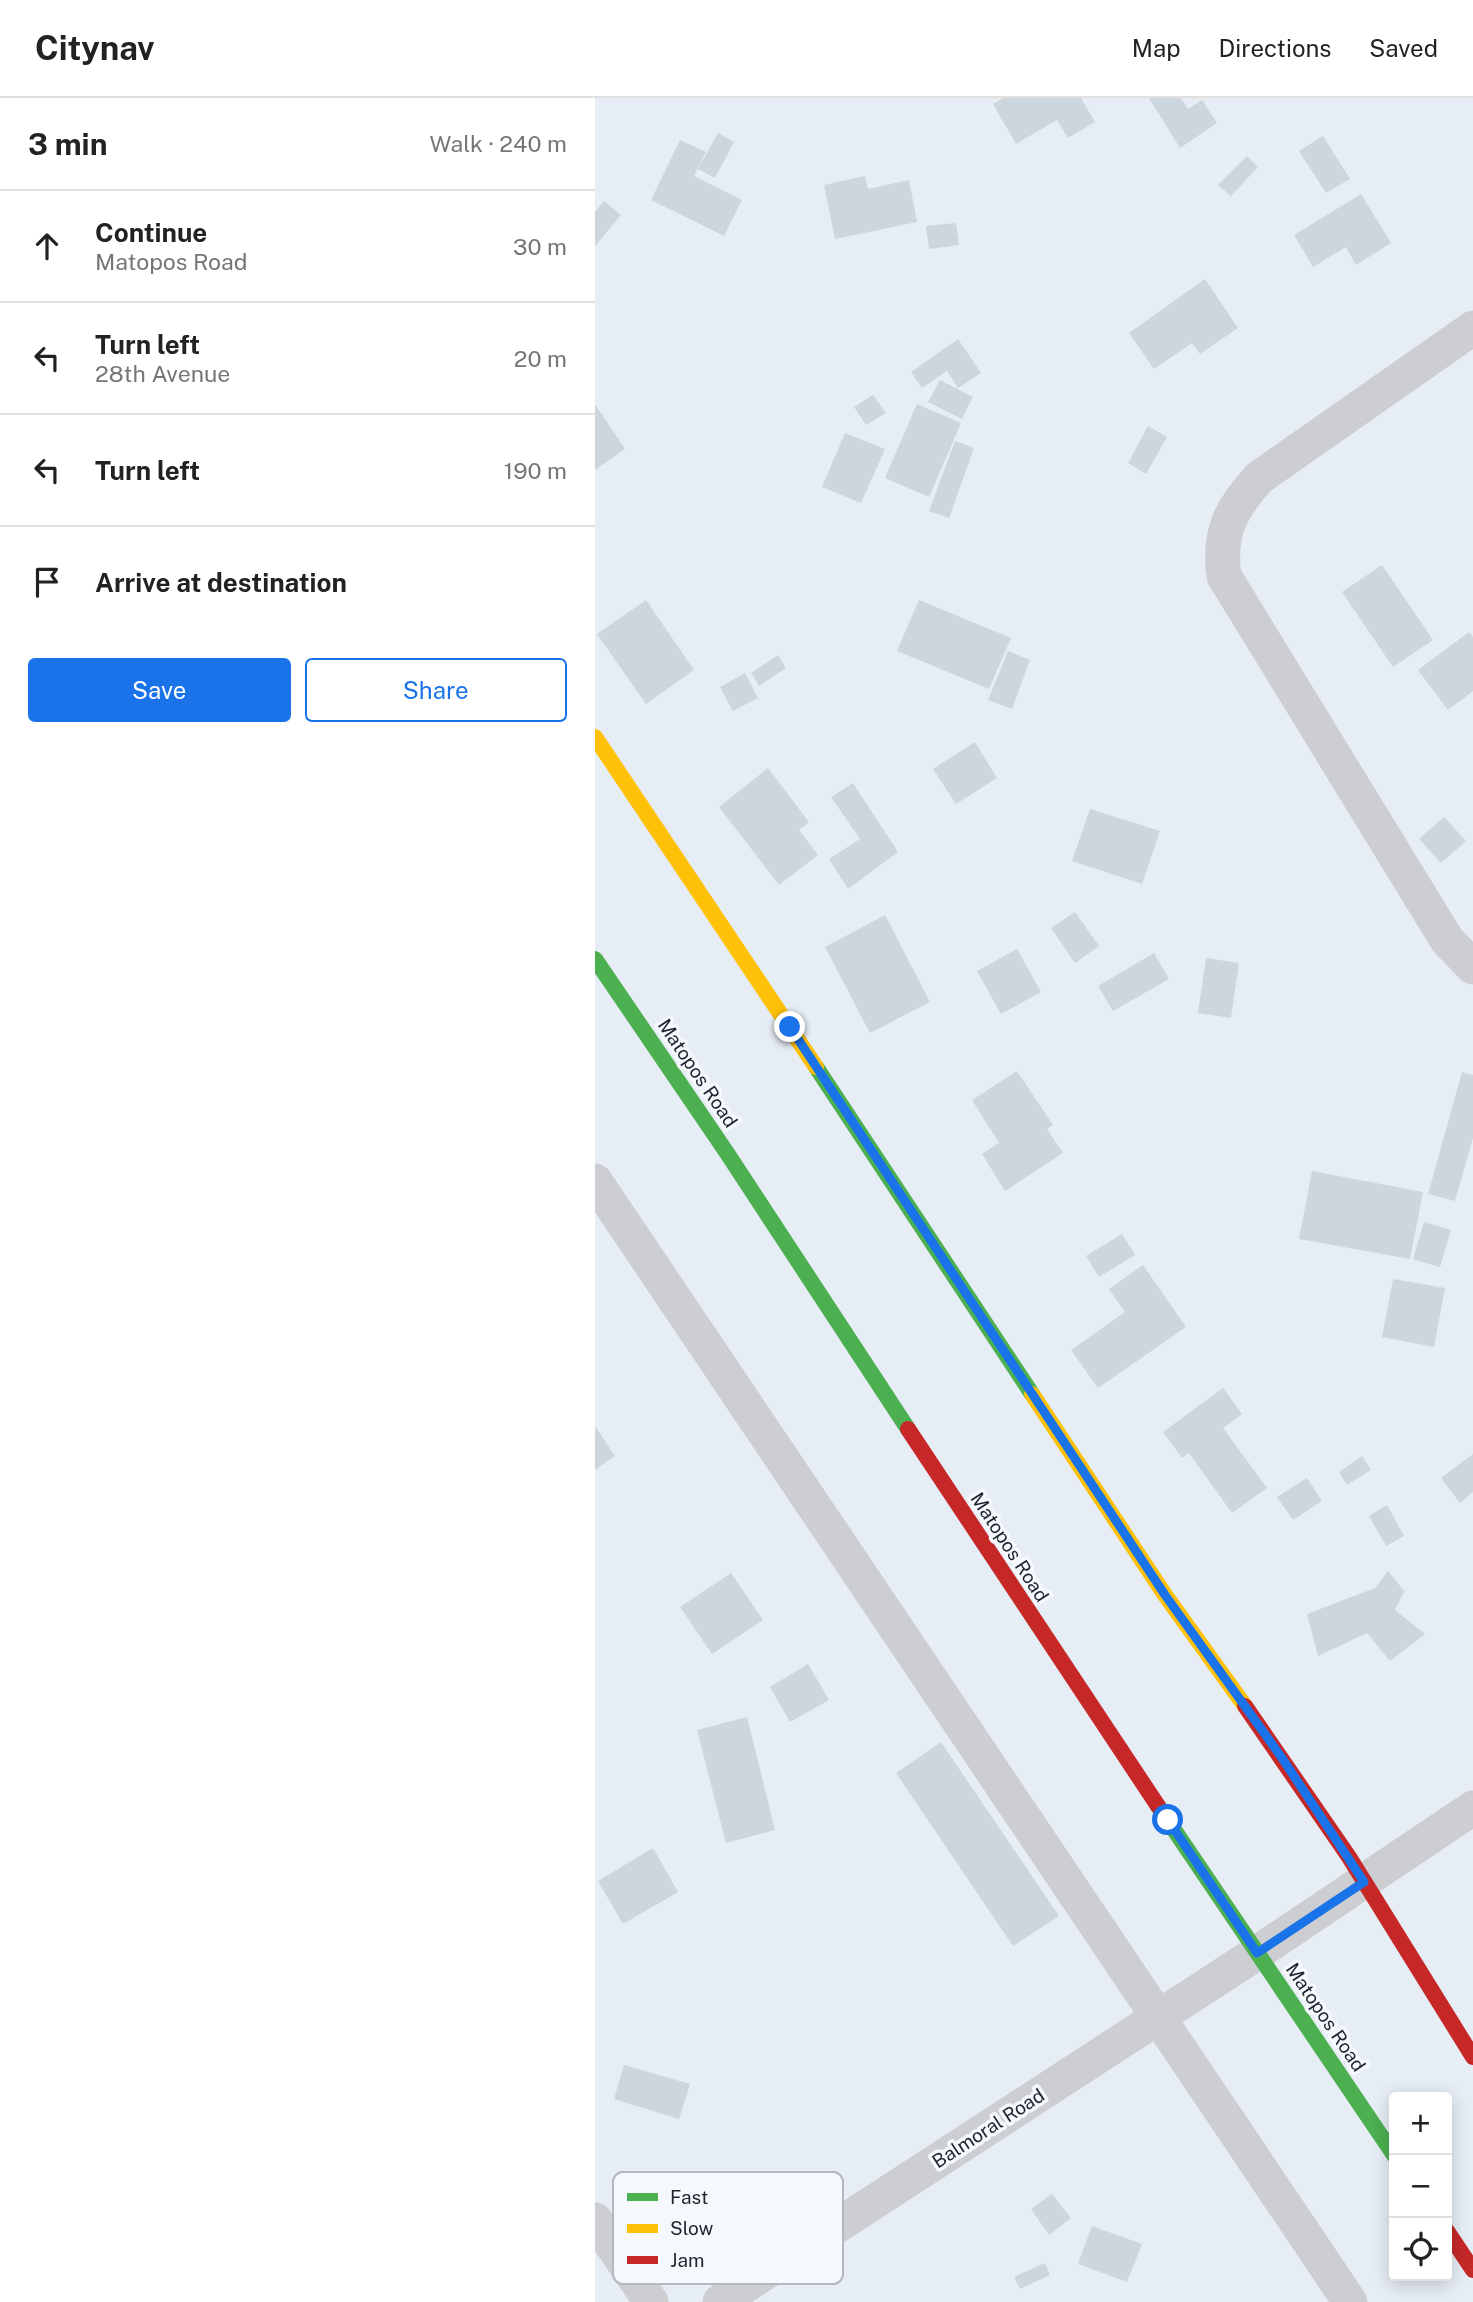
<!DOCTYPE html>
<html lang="en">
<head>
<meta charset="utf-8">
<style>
	:root { --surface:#fff; --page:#f6f6f6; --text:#222; --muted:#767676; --line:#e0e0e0; --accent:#1a73e8 }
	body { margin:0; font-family:"Public Sans",sans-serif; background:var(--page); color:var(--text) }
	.controls { position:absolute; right:21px; bottom:21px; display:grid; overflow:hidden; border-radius:7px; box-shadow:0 4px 18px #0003 }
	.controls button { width:63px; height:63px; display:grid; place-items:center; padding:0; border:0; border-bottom:2px solid var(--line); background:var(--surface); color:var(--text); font:35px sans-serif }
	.stop { position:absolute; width:21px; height:21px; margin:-16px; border:5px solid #1a73e8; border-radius:50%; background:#fff }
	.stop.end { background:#1a73e8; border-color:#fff; box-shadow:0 2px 7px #0008 }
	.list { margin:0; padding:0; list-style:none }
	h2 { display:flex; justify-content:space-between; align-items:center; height:91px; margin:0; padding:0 28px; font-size:30px }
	h2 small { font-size:23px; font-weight:400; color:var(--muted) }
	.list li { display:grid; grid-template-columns:46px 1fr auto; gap:21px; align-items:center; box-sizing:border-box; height:112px; padding:0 28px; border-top:2px solid var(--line) }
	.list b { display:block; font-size:26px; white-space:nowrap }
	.list p { margin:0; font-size:23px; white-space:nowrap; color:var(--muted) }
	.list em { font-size:23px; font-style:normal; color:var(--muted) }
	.actions { display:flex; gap:14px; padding:21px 28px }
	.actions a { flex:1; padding:16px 0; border:2px solid var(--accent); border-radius:7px; text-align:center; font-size:24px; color:var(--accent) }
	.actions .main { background:var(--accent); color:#fff }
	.icon { flex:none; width:38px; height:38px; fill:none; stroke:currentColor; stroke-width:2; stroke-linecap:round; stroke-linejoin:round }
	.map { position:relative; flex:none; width:878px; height:2204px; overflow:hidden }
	header { display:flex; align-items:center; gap:42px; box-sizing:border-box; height:98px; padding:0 35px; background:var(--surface); border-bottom:2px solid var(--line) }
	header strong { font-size:33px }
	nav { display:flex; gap:38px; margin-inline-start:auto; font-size:24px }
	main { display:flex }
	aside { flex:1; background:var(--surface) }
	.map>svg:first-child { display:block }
</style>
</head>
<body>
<header>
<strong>Citynav</strong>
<nav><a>Map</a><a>Directions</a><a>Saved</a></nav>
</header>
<main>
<aside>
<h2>3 min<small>Walk · 240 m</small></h2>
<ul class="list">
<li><svg class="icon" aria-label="ahead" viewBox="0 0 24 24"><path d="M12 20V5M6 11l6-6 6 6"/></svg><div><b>Continue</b><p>Matopos Road</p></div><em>30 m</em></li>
<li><svg class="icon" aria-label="left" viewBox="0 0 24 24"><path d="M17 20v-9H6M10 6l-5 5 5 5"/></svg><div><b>Turn left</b><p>28th Avenue</p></div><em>20 m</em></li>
<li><svg class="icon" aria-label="left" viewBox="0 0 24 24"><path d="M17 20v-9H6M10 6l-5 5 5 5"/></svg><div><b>Turn left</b></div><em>190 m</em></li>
<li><svg class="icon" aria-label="arrive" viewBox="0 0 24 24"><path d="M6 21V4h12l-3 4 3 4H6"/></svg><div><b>Arrive at destination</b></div></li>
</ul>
<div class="actions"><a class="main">Save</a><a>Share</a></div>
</aside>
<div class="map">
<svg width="878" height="2204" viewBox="0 0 878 2204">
	<rect width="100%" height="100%" fill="#e7edf5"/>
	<g fill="#cdd6dc">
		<path d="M408 0H486L500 24 473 40 462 22 421 46 398 6Z"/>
		<path d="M554 0H586L593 11 607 2 622 25 585 50Z"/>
		<path d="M123 35 139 44 120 80 103 71Z"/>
		<path d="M728 38 755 81 731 95 704 53Z"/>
		<path d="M85 42 111 54 99 78 147 102 129 138 56 102Z"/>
		<path d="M652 58 663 69 636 98 623 87Z"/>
		<path d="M270 78 273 91 314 82 322 124 240 141 229 87Z"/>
		<path d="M766 96 796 145 761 167 751 149 718 169 699 137Z"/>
		<path d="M9 103 26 117 0 148V114Z"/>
		<path d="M361 125 364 147 334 151 331 128Z"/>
		<path d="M610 181 643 230 605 256 597 245 559 271 534 235Z"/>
		<path d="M363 241 386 275 363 290 352 273 327 290 316 274Z"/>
		<path d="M345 282 378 299 367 321 333 304Z"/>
		<path d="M278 297 291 315 271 327 259 309Z"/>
		<path d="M0 306 30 351 0 372Z"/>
		<path d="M322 306 366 325 334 399 290 380Z"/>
		<path d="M553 328 572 339 551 376 533 365Z"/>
		<path d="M250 335 290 351 266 405 227 389Z"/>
		<path d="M360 343 379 350 354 420 334 413Z"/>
		<path d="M787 467 838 542 798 569 747 494Z"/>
		<path d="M51 502 99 572 51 606 2 536Z"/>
		<path d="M324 502 416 540 394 591 302 553Z"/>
		<path d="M874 534 878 539V593L853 612 823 572Z"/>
		<path d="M413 553 435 562 417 611 393 602Z"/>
		<path d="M183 557 191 570 164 588 156 575Z"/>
		<path d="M150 575 163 600 138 613 125 589Z"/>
		<path d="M380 644 402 680 361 706 338 671Z"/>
		<path d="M173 670 214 724 204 732 223 757 184 787 124 709Z"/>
		<path d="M258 685 303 754 253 791 234 761 265 741 236 699Z"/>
		<path d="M495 711 565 733 547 786 477 763Z"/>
		<path d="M849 719 871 743 846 765 824 741Z"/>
		<path d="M480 814 504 848 480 865 456 830Z"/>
		<path d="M290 817 335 904 275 935 230 849Z"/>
		<path d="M422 851 446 894 406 916 382 873Z"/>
		<path d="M559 855 574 881 518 913 503 888Z"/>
		<path d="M611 860 644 865 636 920 603 915Z"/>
		<path d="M422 973 458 1027 452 1031 468 1055 410 1093 387 1056 404 1045 377 1002Z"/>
		<path d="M867 974 878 977V1040L860 1103 833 1096Z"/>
		<path d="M717 1073 828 1094 815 1161 704 1141Z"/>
		<path d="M829 1124 856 1132 845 1169 818 1161Z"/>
		<path d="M527 1136 540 1157 504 1179 491 1158Z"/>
		<path d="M548 1167 591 1229 503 1290 476 1252 530 1214 514 1191Z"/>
		<path d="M798 1181 850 1190 839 1249 787 1239Z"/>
		<path d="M628 1290 647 1316 628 1330 672 1390 637 1415 594 1355 587 1360 568 1334Z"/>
		<path d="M0 1328 20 1358 0 1372Z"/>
		<path d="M878 1356V1394L865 1405 846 1380Z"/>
		<path d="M767 1358 776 1372 752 1387 744 1374Z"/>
		<path d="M712 1380 727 1403 698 1422 682 1399Z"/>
		<path d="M792 1407 809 1438 791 1448 774 1418Z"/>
		<path d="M793 1473 809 1493 800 1512 830 1536 795 1563 772 1535 723 1558 712 1516 780 1490Z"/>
		<path d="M136 1475 168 1522 117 1556 85 1509Z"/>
		<path d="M213 1566 234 1602 195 1624 175 1589Z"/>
		<path d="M152 1619 180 1732 131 1745 102 1632Z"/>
		<path d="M346 1644 464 1818 418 1848 301 1675Z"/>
		<path d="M58 1750 83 1794 28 1826 3 1783Z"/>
		<path d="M29 1967 95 1986 84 2021 19 2001Z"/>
		<path d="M457 2096 476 2120 454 2137 436 2111Z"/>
		<path d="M497 2128 547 2146 532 2184 483 2166Z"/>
		<path d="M450 2165 455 2177 425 2191 419 2179Z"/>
	</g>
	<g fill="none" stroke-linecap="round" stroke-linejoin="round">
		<g stroke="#cdced2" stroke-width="35">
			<path d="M878 230 665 379C636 410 623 434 629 478L852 842 878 869"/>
			<path d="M0 1083 755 2204"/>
			<path d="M0 2122 56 2204"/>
			<path d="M125 2204 662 1855 878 1710"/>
		</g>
		<g stroke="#4caf50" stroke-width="16">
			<path d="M0 861 132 1055 313 1331"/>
			<path d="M221 969 437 1296"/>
			<path d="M563 1708 799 2057"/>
		</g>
		<g stroke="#ffc107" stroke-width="16">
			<path d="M0 639 221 969"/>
			<path d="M437 1296 570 1497 650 1608"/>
		</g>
		<g stroke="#c62828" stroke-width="16">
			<path d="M313 1331 563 1708"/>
			<path d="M650 1608 754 1759 878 1959"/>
			<path d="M852 2133 878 2172"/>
		</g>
	</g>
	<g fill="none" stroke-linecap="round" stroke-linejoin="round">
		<path stroke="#1a73e8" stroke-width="9" d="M195 929 570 1497 687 1660 769 1784 662 1855 573 1722"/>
	</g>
	<g text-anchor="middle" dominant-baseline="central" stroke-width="7" stroke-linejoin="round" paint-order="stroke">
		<g font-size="19" fill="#1e242d" stroke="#f5f8fd">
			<text transform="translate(103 975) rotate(56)">Matopos Road</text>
			<text transform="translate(415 1449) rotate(57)">Matopos Road</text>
			<text transform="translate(731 1919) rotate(56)">Matopos Road</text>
			<text transform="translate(393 2030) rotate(-33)">Balmoral Road</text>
		</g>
	</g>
	<rect x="18" y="2074" width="230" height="112" rx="10" fill="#f5f8fd" stroke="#b4b8bf" stroke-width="2"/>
	<rect x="32" y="2095" width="31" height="8" fill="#4caf50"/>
	<rect x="32" y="2126" width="31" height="9" fill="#ffc107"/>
	<rect x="32" y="2158" width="31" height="8" fill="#c62828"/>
	<g font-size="19" fill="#1e242d">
		<text x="75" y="2106">Fast</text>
		<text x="75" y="2137">Slow</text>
		<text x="75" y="2169">Jam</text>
	</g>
</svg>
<div class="controls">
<button>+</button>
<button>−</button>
<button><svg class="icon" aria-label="locate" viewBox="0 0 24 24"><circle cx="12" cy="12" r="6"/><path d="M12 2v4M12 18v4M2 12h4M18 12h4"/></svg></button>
</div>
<div class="stop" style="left:573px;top:1722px"></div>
<div class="stop end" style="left:195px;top:929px"></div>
</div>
</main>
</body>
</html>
